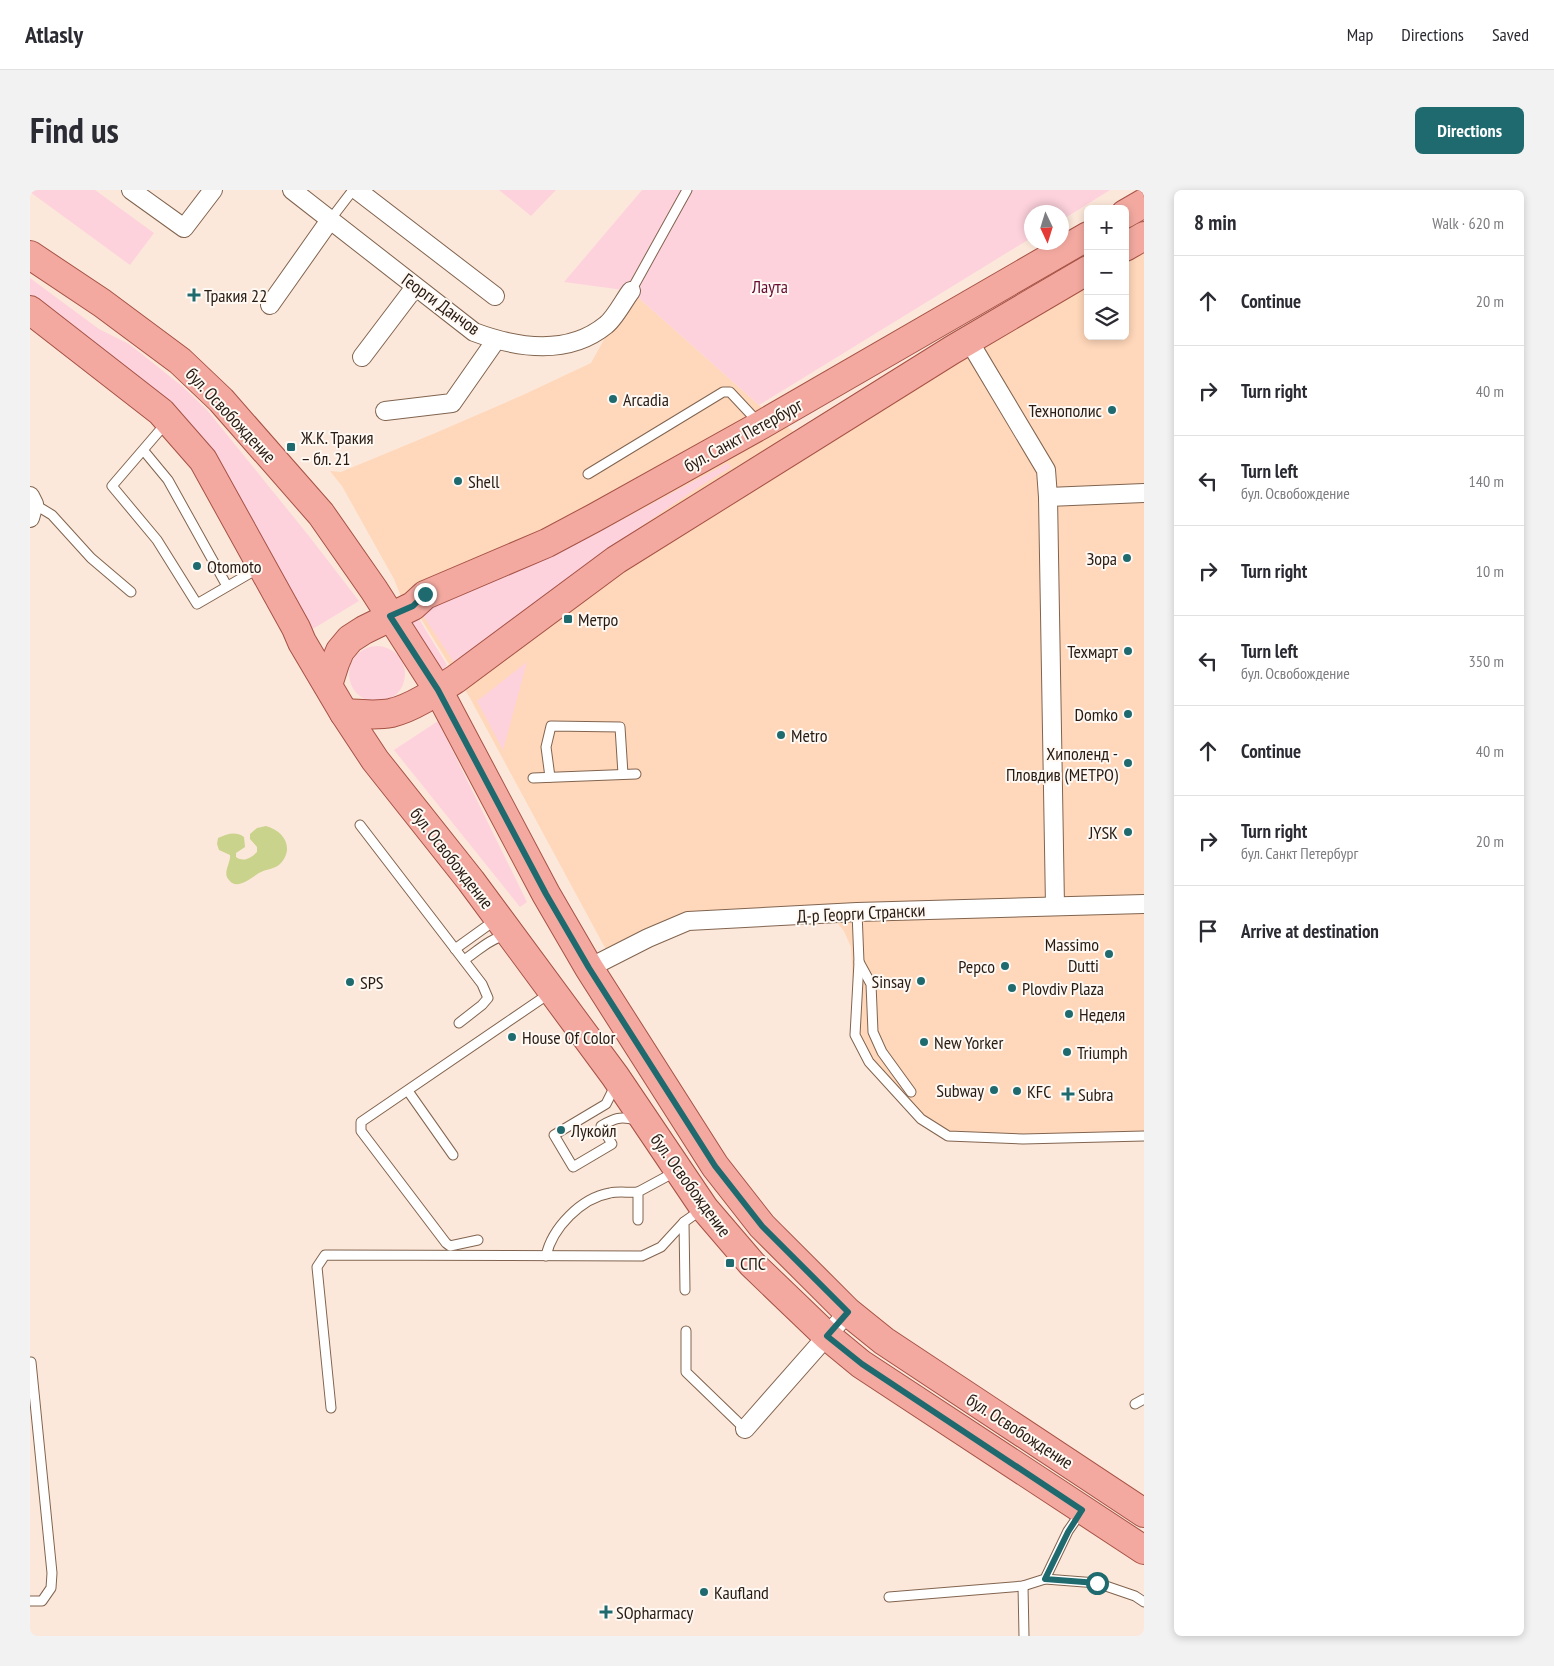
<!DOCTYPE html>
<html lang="en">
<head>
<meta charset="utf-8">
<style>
	:root { --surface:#fff; --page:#f2f2f3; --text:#2b2b33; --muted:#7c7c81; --line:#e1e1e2; --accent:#1e6a6e }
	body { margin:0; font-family:"PT Sans Narrow",sans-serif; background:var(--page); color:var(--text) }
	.controls { position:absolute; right:15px; top:15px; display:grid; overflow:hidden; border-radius:8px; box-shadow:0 2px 8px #0003 }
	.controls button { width:45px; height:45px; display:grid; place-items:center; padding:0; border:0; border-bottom:1px solid var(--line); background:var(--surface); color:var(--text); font:25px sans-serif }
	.compass { position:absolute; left:994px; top:15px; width:45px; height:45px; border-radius:50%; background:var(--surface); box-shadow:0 2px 8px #0003; rotate:176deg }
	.stop { position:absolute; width:15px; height:15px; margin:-11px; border:4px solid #1e6a6e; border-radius:50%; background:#fff }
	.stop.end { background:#1e6a6e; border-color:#fff; box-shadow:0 1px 5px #0008 }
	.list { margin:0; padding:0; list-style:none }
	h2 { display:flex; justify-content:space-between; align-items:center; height:65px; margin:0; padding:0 20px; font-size:21px }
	h2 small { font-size:16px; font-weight:400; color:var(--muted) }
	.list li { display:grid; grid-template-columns:32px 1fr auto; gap:15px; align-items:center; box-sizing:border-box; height:90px; padding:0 20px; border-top:1px solid var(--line) }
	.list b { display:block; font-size:19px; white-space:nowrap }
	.list p { margin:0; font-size:16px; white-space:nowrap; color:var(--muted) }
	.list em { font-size:16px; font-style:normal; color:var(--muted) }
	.icon { flex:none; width:28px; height:28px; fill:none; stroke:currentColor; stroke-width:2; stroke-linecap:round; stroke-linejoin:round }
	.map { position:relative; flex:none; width:1114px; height:1446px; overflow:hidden; border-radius:8px }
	header { display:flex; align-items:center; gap:30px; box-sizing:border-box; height:70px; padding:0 25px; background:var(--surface); border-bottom:1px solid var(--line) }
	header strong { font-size:24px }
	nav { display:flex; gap:28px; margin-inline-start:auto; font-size:18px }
	.intro { display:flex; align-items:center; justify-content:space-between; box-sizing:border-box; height:120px; padding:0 30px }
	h1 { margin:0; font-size:35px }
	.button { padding:12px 22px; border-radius:8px; background:var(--accent); color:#fff; font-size:18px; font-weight:700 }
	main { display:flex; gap:30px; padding:0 30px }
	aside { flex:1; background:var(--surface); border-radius:8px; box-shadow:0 2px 8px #0003 }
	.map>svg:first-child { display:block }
</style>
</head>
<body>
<header>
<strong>Atlasly</strong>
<nav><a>Map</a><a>Directions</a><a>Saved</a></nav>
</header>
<div class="intro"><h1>Find us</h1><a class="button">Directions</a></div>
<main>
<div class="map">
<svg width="1114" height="1446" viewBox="0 0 1114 1446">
	<rect width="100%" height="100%" fill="#fce8da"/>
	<path fill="#ffd7ba" d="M1114 60V946H918L891 929 839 872 825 845 821 757 814 741 800 724 658 731 580 767 440 508 383 416 374 414 364 389 312 296 300 281 311 282 403 244 493 205 561 173 601 101 729 215 787 260 1058 91V146H1095V70Z"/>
	<g fill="#fdd2dd">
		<path d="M0 0H65L124 43 100 75 0 2Z"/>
		<path d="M469 0H526L501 26Z"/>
		<path d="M612 0H1080L1032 30V22H1002L1001 48 729 215 601 101 534 92Z"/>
		<path d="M0 88 69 139 99 154 152 196 177 220 279 346 329 411 281 440 182 265 0 108Z"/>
		<path d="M698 273 701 277C604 336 516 407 427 477L390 421 558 348Z"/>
		<path d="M386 424 417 475 413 480 380 431Z"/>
		<circle cx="347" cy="484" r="28"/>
		<path d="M497 472 473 560 447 511Z"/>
		<path d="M408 531 497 712 490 717 364 560Z"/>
	</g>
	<path fill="#cad38c" d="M236 636C254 641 265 658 250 674 245 679 236 679 229 683 222 687 207 701 199 690 192 683 201 673 200 665L189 660 187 654 188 648C198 644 205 641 214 647L215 657 206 663V667C214 673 222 667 227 662V657L220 649V644L227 638Z"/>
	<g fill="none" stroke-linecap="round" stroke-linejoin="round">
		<defs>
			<g id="service">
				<path d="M300 30 323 0"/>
				<path d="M601 101 657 0"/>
				<path d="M137 232 82 296 127 350 167 414 229 378"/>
				<path d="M114 261 138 290 197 396"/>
				<path d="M558 284 693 202H700L729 233"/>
				<path d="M4 314 22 325 61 368 101 402"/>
				<path d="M520 587 516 557 521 536 590 537 593 584"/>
				<path d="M503 588 606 584"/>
				<path d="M330 635 452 794 458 808 452 815 429 833"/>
				<path d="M827 722 829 772 825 845 839 872 891 929 918 946 993 949 1114 946"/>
				<path d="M425 759 457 736 464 727"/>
				<path d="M434 770C445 763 463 746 476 746"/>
				<path d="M829 772 841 794 843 842 852 862 881 902"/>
				<path d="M584 893 582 902 576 914 524 945 543 977 582 954 571 936C585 928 590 926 606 930"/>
				<path d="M378 901 423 965"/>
				<path d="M608 1030V1002L645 982"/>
				<path d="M448 1050 420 1056 416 1053 331 941V932L520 803"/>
				<path d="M516 1066C522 1038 551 1008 580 1003 589 1001 599 1003 608 1002"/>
				<path d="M655 1100 654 1032 671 1020"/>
				<path d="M656 1141V1182L715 1239"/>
				<path d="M1105 1214 1114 1209"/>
				<path d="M301 1218 287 1077 295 1065 612 1066 631 1057 654 1032"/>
				<path d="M1015 1389 1067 1393 1105 1406 1114 1412"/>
				<path d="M993 1396 994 1446"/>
				<path d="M859 1407 993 1396 1015 1389 1038 1341 1052 1321"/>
				<path d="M0 1411H12L21 1398 22 1383 1 1172"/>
			</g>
			<g id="minor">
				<path d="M101 0 154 38 183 0"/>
				<path d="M262 0 444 142C487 158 538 166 576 135 585 128 594 110 601 101"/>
				<path d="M327 0 465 106"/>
				<path d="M240 115 300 30"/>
				<path d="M939 151 1016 280 1018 307 1025 716"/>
				<path d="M332 167 385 97"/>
				<path d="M355 221 422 213 466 150"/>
				<path d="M0 306 4 314 0 328"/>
				<path d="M1018 307 1114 303"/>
				<path d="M559 778 618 748 658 731 827 722 1114 714"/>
				<path d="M715 1239 818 1122"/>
			</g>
			<g id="primary">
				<path d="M1095 24 1114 13"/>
				<path d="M1095 57 1114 46"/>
				<path d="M0 65 72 113 150 171 191 210 291 324 344 400 408 500 516 704 559 778 685 976 732 1036 818 1122 854 1151 1114 1323"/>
				<path d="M0 120 131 222 173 270 266 438 272 452 314 523 345 570 441 691 585 886 674 1018 722 1074 797 1146 831 1174 1114 1360"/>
				<path d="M298 495 305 473 310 461 320 449 334 440 383 416 395 405 517 353 564 328 731 235 1058 46"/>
				<path d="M314 523C330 524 346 526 361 523 383 518 409 500 427 488L586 370 922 160 1058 80"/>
			</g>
		</defs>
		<use href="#service" stroke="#81644f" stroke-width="11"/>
		<use href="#minor" stroke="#81644f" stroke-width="20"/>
		<use href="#primary" stroke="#a65245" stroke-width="30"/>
		<use href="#service" stroke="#fff" stroke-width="9"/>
		<use href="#minor" stroke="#fff" stroke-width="18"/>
		<use href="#primary" stroke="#f3a9a0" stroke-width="28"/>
	</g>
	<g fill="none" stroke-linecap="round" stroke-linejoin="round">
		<path stroke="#1e6a6e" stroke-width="6" d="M395 404 383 416 360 426 408 500 516 704 559 778 685 976 732 1036 818 1122 797 1146 832 1174 1052 1320 1038 1342 1015 1389 1067 1393"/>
	</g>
	<g fill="#1e6a6e" stroke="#fff8f3" stroke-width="2">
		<path d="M161.5 97.5h5v5h5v5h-5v5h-5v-5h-5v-5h5z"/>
		<circle cx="583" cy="209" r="5"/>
		<circle cx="1082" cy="220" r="5"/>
		<rect x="256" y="252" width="10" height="10" rx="2.5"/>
		<circle cx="428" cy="291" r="5"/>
		<circle cx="1097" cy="368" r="5"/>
		<circle cx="167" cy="376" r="5"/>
		<rect x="533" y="424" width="10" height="10" rx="2.5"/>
		<circle cx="1098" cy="461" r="5"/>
		<circle cx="1098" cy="524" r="5"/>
		<circle cx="751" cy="545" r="5"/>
		<circle cx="1098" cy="573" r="5"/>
		<circle cx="1098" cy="642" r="5"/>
		<circle cx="1079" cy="764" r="5"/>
		<circle cx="975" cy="776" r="5"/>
		<circle cx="891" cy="791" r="5"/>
		<circle cx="320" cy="792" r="5"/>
		<circle cx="982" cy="798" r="5"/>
		<circle cx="1039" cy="824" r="5"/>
		<circle cx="482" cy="847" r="5"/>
		<circle cx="894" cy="852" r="5"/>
		<circle cx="1037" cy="862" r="5"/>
		<circle cx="964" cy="900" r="5"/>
		<circle cx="987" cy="901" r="5"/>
		<path d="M1035.5 896.5h5v5h5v5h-5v5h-5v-5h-5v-5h5z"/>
		<circle cx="531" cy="940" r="5"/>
		<rect x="695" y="1068" width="10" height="10" rx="2.5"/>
		<circle cx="674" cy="1402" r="5"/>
		<path d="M573.5 1414.5h5v5h5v5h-5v5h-5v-5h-5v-5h5z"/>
	</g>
	<g text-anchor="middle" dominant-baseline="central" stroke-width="4" stroke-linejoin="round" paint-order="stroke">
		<g font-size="18" fill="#660f35" stroke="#fff8f3">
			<text x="740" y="96">Лаута</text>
		</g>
		<g font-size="18" fill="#271b12" stroke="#fff8f3" text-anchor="start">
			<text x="174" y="105">Тракия 22</text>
			<text x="593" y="209">Arcadia</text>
			<text x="1072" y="220" text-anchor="end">Технополис</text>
			<text x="271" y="247">Ж.К. Тракия<tspan x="271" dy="21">– бл. 21</tspan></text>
			<text x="438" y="291">Shell</text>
			<text x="1087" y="368" text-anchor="end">Зора</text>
			<text x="177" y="376">Otomoto</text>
			<text x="548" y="429">Метро</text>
			<text x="1088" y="461" text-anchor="end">Техмарт</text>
			<text x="1088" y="524" text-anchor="end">Domko</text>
			<text x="761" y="545">Metro</text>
			<text x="1088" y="563" text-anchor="end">Хиполенд -<tspan x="1088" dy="21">Пловдив (МЕТРО)</tspan></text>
			<text x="1088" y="642" text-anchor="end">JYSK</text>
			<text x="1069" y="754" text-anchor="end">Massimo<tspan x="1069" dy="21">Dutti</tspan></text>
			<text x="965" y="776" text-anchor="end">Pepco</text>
			<text x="881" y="791" text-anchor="end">Sinsay</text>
			<text x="330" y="792">SPS</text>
			<text x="992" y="798">Plovdiv Plaza</text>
			<text x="1049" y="824">Неделя</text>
			<text x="492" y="847">House Of Color</text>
			<text x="904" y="852">New Yorker</text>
			<text x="1047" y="862">Triumph</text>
			<text x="954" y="900" text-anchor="end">Subway</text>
			<text x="997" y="901">KFC</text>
			<text x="1048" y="904">Subra</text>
			<text x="541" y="940">Лукойл</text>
			<text x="710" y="1073">СПС</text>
			<text x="684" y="1402">Kaufland</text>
			<text x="586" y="1422">SOpharmacy</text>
		</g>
		<g font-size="18" fill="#271b12" stroke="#fff8f3">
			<text transform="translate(411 114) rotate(36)">Георги Данчов</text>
			<text transform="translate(201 225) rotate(47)">бул. Освобождение</text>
			<text transform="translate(713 245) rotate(-29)">бул. Санкт Петербург</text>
			<text transform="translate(422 668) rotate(52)">бул. Освобождение</text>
			<text transform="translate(831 723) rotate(-3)">Д-р Георги Странски</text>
			<text transform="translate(661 995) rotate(54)">бул. Освобождение</text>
			<text transform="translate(990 1241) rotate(33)">бул. Освобождение</text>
		</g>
	</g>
</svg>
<div class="controls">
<button>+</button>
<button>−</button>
<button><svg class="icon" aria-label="layers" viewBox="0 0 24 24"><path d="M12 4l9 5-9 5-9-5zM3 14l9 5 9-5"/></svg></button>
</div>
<svg class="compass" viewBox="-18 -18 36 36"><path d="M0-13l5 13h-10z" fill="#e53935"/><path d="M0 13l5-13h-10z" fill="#7c7c81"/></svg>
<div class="stop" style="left:1067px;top:1393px"></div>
<div class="stop end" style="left:395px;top:404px"></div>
</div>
<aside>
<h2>8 min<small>Walk · 620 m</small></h2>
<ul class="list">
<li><svg class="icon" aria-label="ahead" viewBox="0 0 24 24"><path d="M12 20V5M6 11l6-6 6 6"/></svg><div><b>Continue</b></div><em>20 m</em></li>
<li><svg class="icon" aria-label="right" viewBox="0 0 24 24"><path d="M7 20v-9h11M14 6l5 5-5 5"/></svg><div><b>Turn right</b></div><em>40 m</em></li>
<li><svg class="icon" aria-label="left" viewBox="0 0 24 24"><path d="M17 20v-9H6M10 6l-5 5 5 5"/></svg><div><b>Turn left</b><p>бул. Освобождение</p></div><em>140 m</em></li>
<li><svg class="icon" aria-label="right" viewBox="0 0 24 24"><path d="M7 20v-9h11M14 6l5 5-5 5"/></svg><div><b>Turn right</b></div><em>10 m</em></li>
<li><svg class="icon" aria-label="left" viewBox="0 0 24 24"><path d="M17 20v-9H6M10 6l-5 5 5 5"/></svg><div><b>Turn left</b><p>бул. Освобождение</p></div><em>350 m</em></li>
<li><svg class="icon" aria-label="ahead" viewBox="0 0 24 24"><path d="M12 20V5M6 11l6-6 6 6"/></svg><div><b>Continue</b></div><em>40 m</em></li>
<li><svg class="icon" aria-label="right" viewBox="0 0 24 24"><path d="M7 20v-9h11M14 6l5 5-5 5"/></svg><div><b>Turn right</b><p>бул. Санкт Петербург</p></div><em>20 m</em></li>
<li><svg class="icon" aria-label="arrive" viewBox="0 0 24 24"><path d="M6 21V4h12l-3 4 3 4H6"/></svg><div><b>Arrive at destination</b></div></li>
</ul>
</aside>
</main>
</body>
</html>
